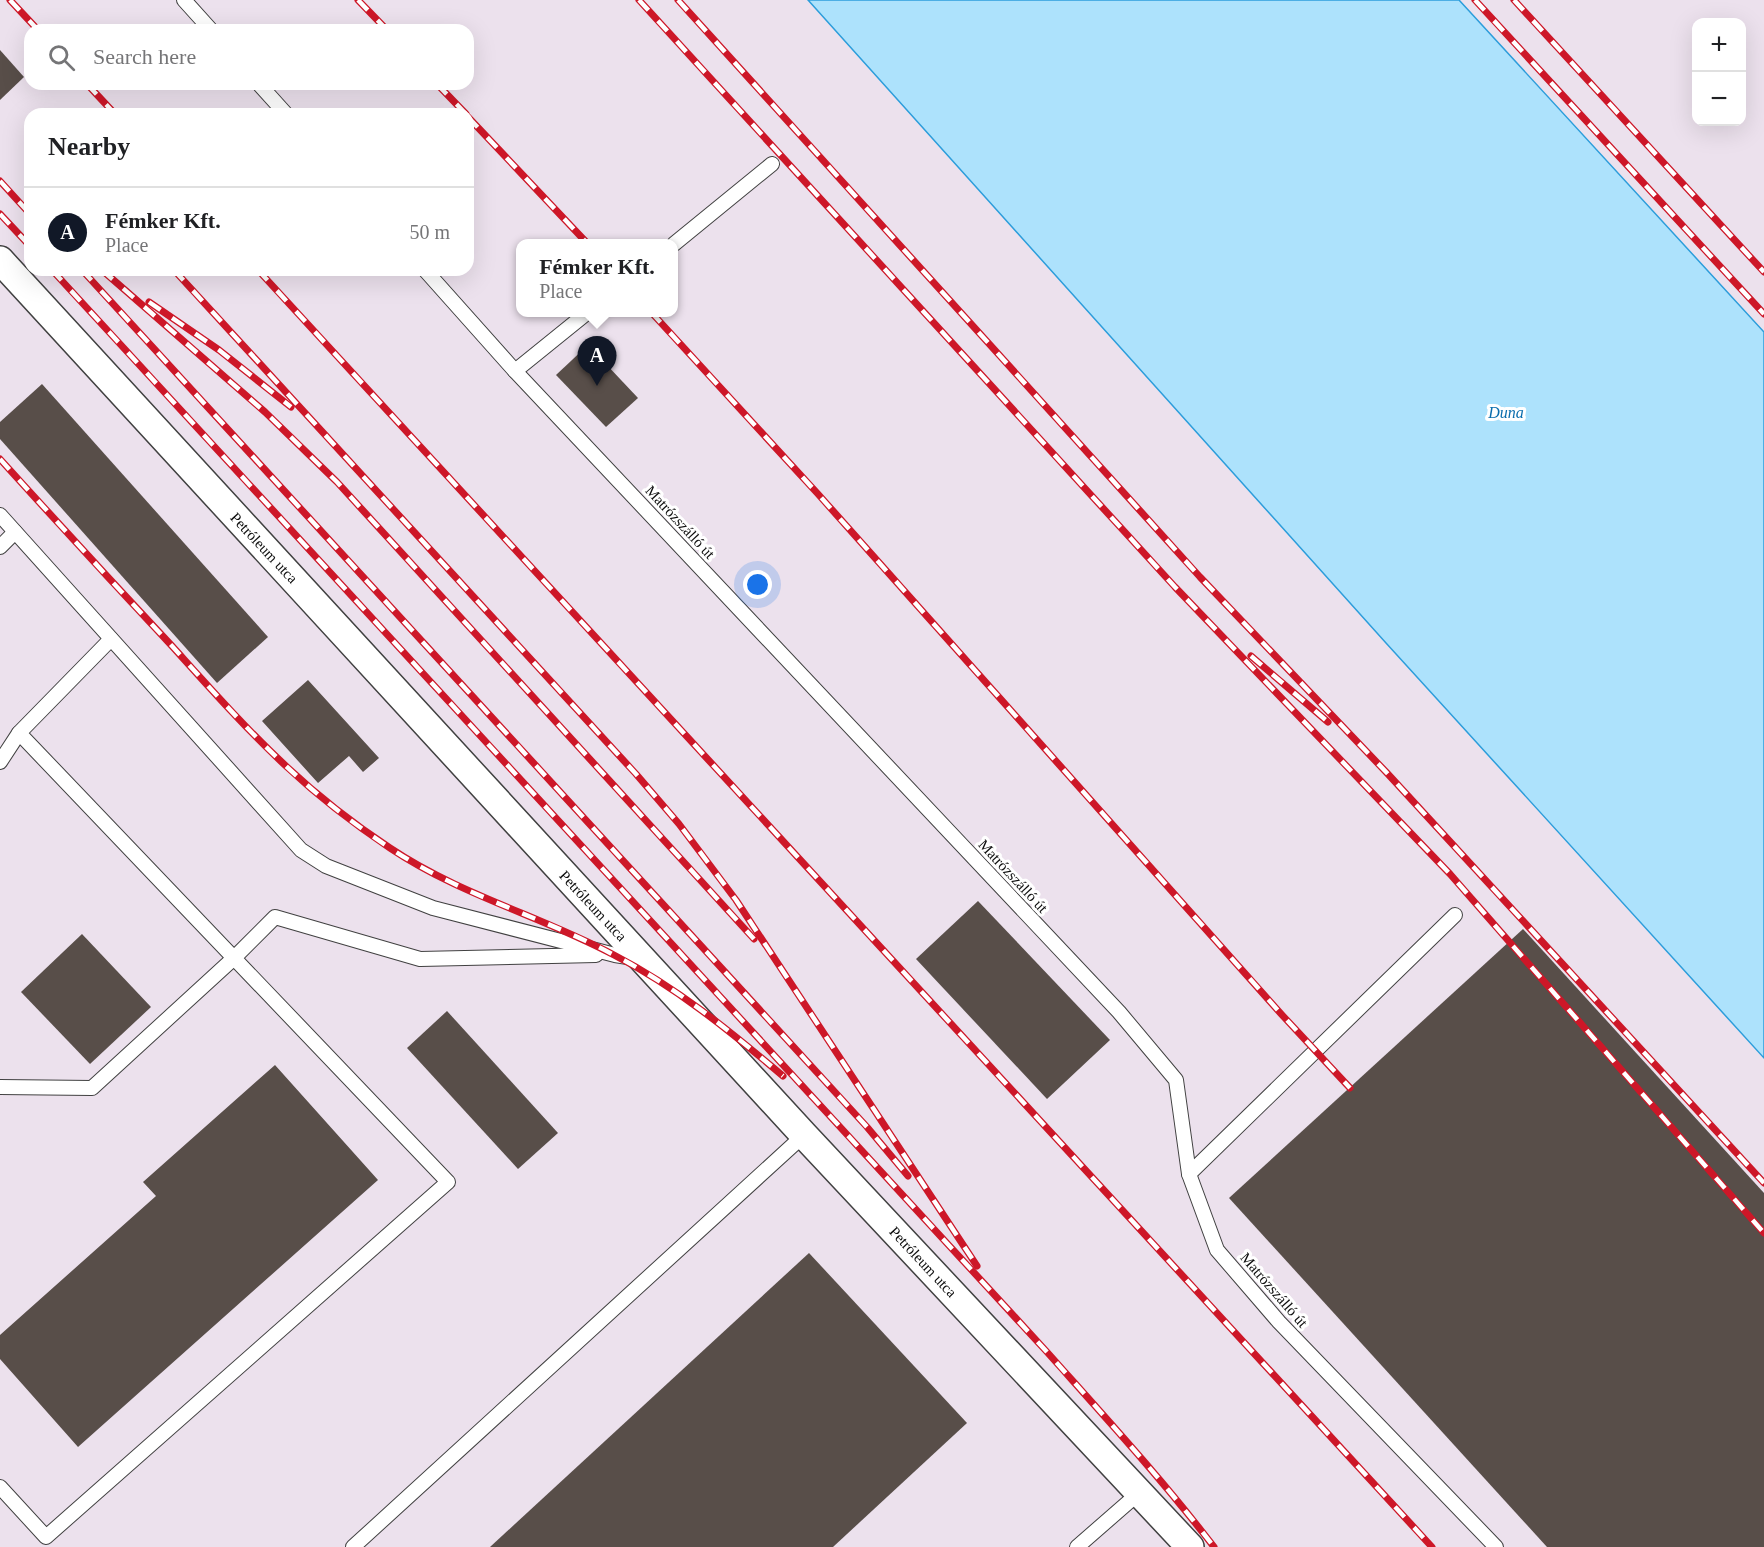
<!DOCTYPE html>
<html lang="en">
<head>
<meta charset="utf-8">
<style>
	:root { --surface:#fff; --page:#f6f6f6; --text:#202124; --muted:#757577; --line:#e0e0e0; --accent:#111827 }
	body { margin:0; font-family:Georgia,serif; background:var(--page); color:var(--text) }
	.controls { position:absolute; right:18px; top:18px; display:grid; overflow:hidden; border-radius:12px; box-shadow:0 6px 24px #0002 }
	.controls button { width:54px; height:54px; display:grid; place-items:center; padding:0; border:0; border-bottom:2px solid var(--line); background:var(--surface); color:var(--text); font:30px sans-serif }
	.you { position:absolute; left:758px; top:585px; width:21px; height:21px; margin:-15px; border:4px solid #fff; border-radius:50%; background:#1a73e8; box-shadow:0 0 0 9px #1a73e833 }
	.badge { display:grid; place-items:center; width:39px; height:39px; border-radius:50%; background:var(--accent); color:#fff; font-size:20px; font-weight:700 }
	.pin { position:absolute; translate:-50% -50px; filter:drop-shadow(0 2px 3px #0008) }
	.pin::after { content:''; position:absolute; top:32px; width:21px; height:18px; background:inherit; clip-path:polygon(0 0,100% 0,50% 100%) }
	.popup { position:absolute; left:516px; top:239px; width:162px; height:78px; box-sizing:border-box; display:grid; place-content:center; border-radius:12px; background:var(--surface); filter:drop-shadow(0 2px 4px #0005); font-size:20px; white-space:nowrap; color:var(--muted) }
	.popup b { font-size:22px; color:var(--text) }
	.popup::after { content:''; position:absolute; left:50%; top:100%; margin-left:-12px; border:12px solid transparent; border-top-color:var(--surface) }
	.list { margin:0; padding:0; list-style:none }
	h2 { display:flex; justify-content:space-between; align-items:center; height:78px; margin:0; padding:0 24px; font-size:26px }
	h2 small { font-size:20px; font-weight:400; color:var(--muted) }
	.list li { display:grid; grid-template-columns:39px 1fr auto; gap:18px; align-items:center; box-sizing:border-box; height:90px; padding:0 24px; border-top:2px solid var(--line) }
	.list b { display:block; font-size:22px; white-space:nowrap }
	.list p { margin:0; font-size:20px; white-space:nowrap; color:var(--muted) }
	.list em { font-size:20px; font-style:normal; color:var(--muted) }
	.icon { flex:none; width:33px; height:33px; fill:none; stroke:currentColor; stroke-width:2; stroke-linecap:round; stroke-linejoin:round }
	.map { position:relative; flex:none; width:1764px; height:1547px; overflow:hidden }
	.search { position:absolute; background:var(--surface); box-shadow:0 6px 24px #0002; left:24px; top:24px; width:450px; height:66px; display:flex; align-items:center; gap:15px; box-sizing:border-box; padding:0 21px; border-radius:18px; color:var(--muted); font-size:22px }
	.panel { position:absolute; background:var(--surface); box-shadow:0 6px 24px #0002; left:24px; top:108px; width:450px; height:168px; border-radius:18px }
	.map>svg:first-child { display:block }
</style>
</head>
<body>
<div class="map">
<svg width="1764" height="1547" viewBox="0 0 1764 1547">
	<rect width="100%" height="100%" fill="#fffbef"/>
	<g fill="#ece1ed" fill-rule="evenodd">
		<path d="M0 0H808L1386 643 1764 1058V1547H0ZM30 30H468V84H30ZM30 114H468V270H30ZM520 243H674V312H520Z"/>
		<path d="M1459 0H1764V332ZM1696 22H1742V122H1696Z"/>
	</g>
	<path fill="#ade2fc" stroke="#2c9ddb" stroke-width="1.5" d="M808 0H1459L1764 332V1058L1386 643Z"/>
	<g fill="#584e49">
		<path d="M0 50 24 77 0 100Z"/>
		<path d="M588 345 638 398 606 427 556 375Z"/>
		<path d="M42 384 268 637 217 683 0 439V422Z"/>
		<path d="M308 680 379 758 363 772 349 756 318 783 262 721Z"/>
		<path d="M978 901 1110 1040 1047 1099 916 959Z"/>
		<path d="M1523 929 1764 1193V1547H1547L1229 1198Z"/>
		<path d="M82 934 151 1007 90 1064 21 992Z"/>
		<path d="M447 1011 558 1133 518 1169 407 1048Z"/>
		<path d="M275 1065 378 1180 78 1447 0 1359V1335L156 1196 143 1182Z"/>
		<path d="M809 1253 967 1423 833 1547H490Z"/>
	</g>
	<g fill="none" stroke-linecap="round" stroke-linejoin="round">
		<defs>
			<g id="service">
				<path d="M184 0 211 30"/>
				<path d="M259 84 286 114"/>
				<path d="M674 244 772 164"/>
				<path d="M425 270 515 371 1119 1012 1176 1080 1189 1174 1217 1250 1279 1322 1496 1547"/>
				<path d="M515 371 588 312"/>
				<path d="M0 515 301 850 326 866 433 908 615 955 640 959"/>
				<path d="M0 547 15 532"/>
				<path d="M0 762 19 733"/>
				<path d="M0 1087 92 1088 234 958 275 917 420 959 596 955"/>
				<path d="M1189 1174 1455 915"/>
				<path d="M0 1487 46 1537 448 1182 19 733 111 639"/>
				<path d="M353 1547 804 1135"/>
				<path d="M1077 1547 1140 1492"/>
			</g>
			<path id="minor" d="M0 260 804 1135 1190 1547"/>
		</defs>
		<use href="#service" stroke="#414141" stroke-width="16"/>
		<use href="#minor" stroke="#414141" stroke-width="30"/>
		<use href="#service" stroke="#fff" stroke-width="14"/>
		<use href="#minor" stroke="#fff" stroke-width="27"/>
		<defs>
			<g id="rail">
				<path d="M10 0 38 30"/>
				<path d="M358 0 387 30"/>
				<path d="M639 0 1175 587 1450 874 1764 1233"/>
				<path d="M678 0 1200 577 1387 773 1764 1183"/>
				<path d="M1475 0 1764 314"/>
				<path d="M1514 0 1764 272"/>
				<path d="M87 84 115 114"/>
				<path d="M437 84 466 114"/>
				<path d="M468 117 587 243"/>
				<path d="M0 181 30 214"/>
				<path d="M0 214 30 246"/>
				<path d="M52 270 1047 1352C1104 1416 1162 1479 1214 1547"/>
				<path d="M82 270 867 1127 908 1176"/>
				<path d="M102 270 265 412 337 482 754 939"/>
				<path d="M174 270 636 774 679 824 736 900 977 1266"/>
				<path d="M258 270 1432 1547"/>
				<path d="M149 302 219 350 291 407"/>
				<path d="M651 312 818 494 1283 1016 1350 1088"/>
				<path d="M0 459C57 522 114 584 172 646 209 687 246 729 287 767 319 797 354 824 390 848 460 895 541 916 614 955 676 987 730 1031 783 1076"/>
				<path d="M1251 656 1328 722"/>
			</g>
		</defs>
		<use href="#rail" stroke="#cd1728" stroke-width="7"/>
		<use href="#rail" stroke="#fff" stroke-width="4.5" stroke-dasharray="14" stroke-linecap="butt"/>
	</g>
	<g text-anchor="middle" dominant-baseline="central" stroke-width="6" stroke-linejoin="round" paint-order="stroke">
		<g font-size="15" fill="#0e0e0e" stroke="#fff">
			<text transform="translate(680 522) rotate(47)">Matrózszálló út</text>
			<text transform="translate(264 548) rotate(47)">Petróleum utca</text>
			<text transform="translate(1013 876) rotate(47)">Matrózszálló út</text>
			<text transform="translate(593 906) rotate(47)">Petróleum utca</text>
			<text transform="translate(923 1262) rotate(47)">Petróleum utca</text>
			<text transform="translate(1274 1290) rotate(49)">Matrózszálló út</text>
		</g>
		<g font-size="16" font-style="italic" fill="#0a6dad" stroke="#fff">
			<text x="1506" y="412">Duna</text>
		</g>
	</g>
</svg>
<div class="controls">
<button>+</button>
<button>−</button>
</div>
<div class="you"></div>
<div class="pin badge" style="left:597px;top:386px">A</div>
<div class="popup"><b>Fémker Kft.</b>Place</div>
<div class="search"><svg class="icon" aria-label="search" viewBox="0 0 24 24"><circle cx="10" cy="10" r="6"/><path d="M15 15l6 6"/></svg>Search here</div>
<section class="panel">
<h2>Nearby<small></small></h2>
<ul class="list">
<li><span class="badge">A</span><div><b>Fémker Kft.</b><p>Place</p></div><em>50 m</em></li>
</ul>
</section>
</div>
</body>
</html>
